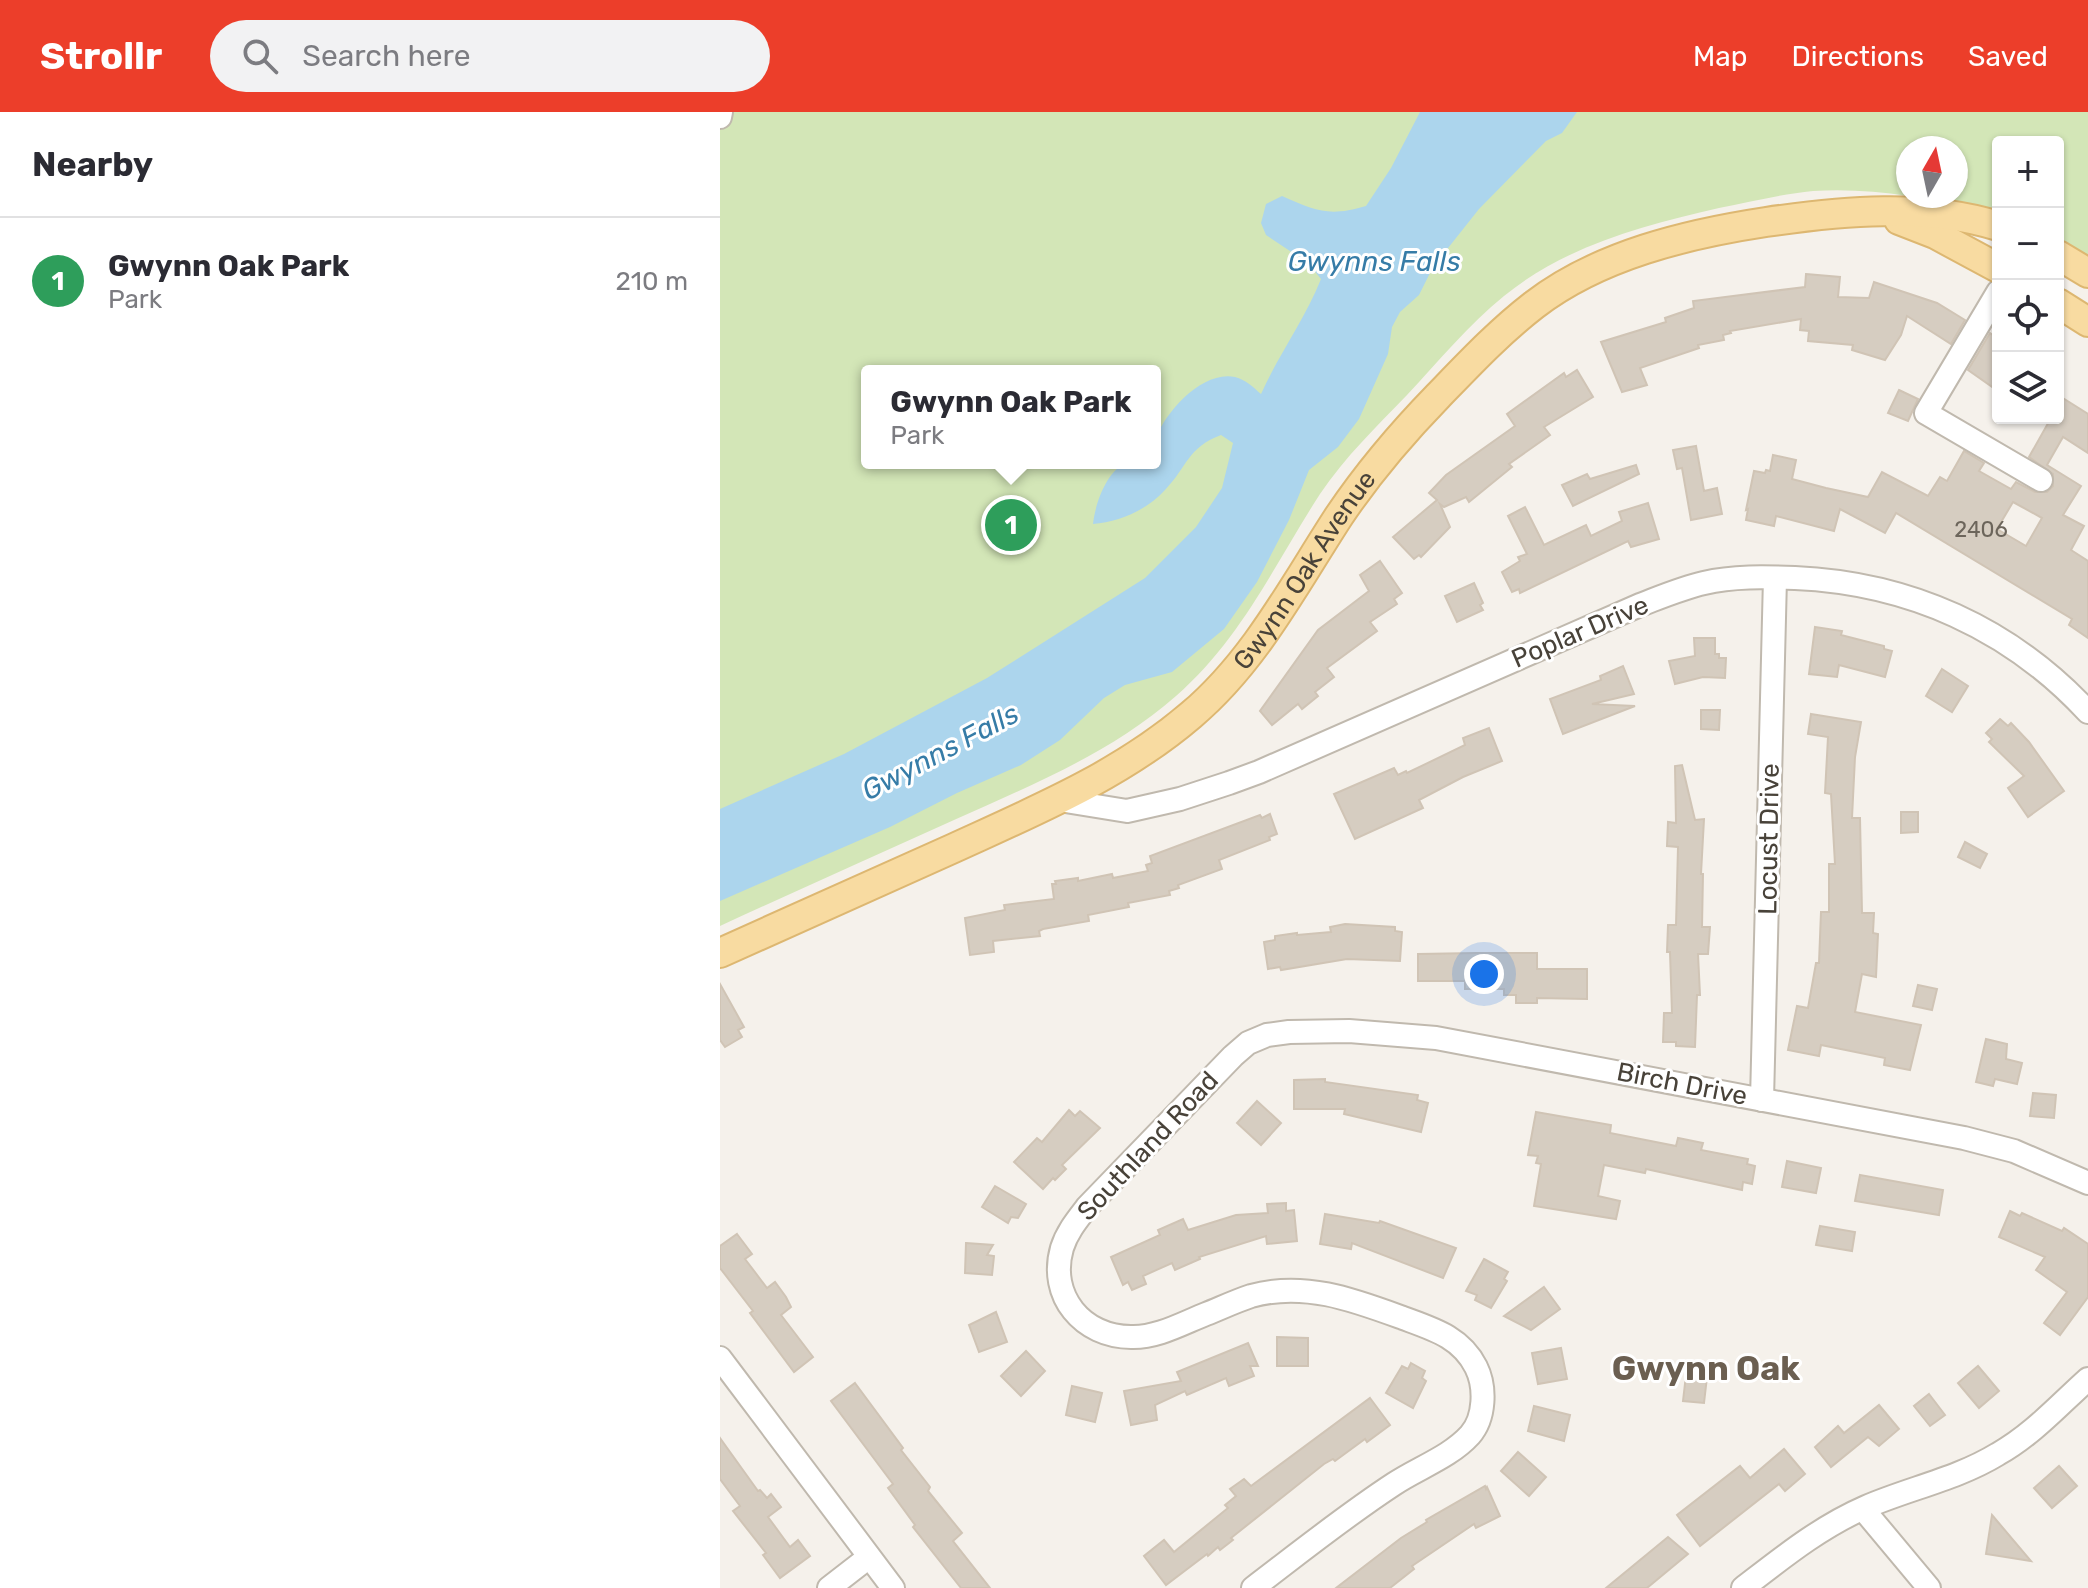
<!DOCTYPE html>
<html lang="en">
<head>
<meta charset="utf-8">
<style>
	:root { --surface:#fff; --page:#f2f2f3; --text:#2b2b33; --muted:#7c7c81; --line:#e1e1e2; --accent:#ec3e2a }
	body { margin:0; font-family:Rubik,sans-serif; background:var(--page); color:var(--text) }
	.controls { position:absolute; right:24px; top:24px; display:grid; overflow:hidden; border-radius:8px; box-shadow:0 2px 6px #0004 }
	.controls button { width:72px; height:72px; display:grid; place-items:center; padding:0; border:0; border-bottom:2px solid var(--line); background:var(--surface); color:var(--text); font:40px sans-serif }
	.compass { position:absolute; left:1176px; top:24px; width:72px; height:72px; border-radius:50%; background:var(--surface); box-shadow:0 2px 6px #0004; rotate:9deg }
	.you { position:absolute; left:764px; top:862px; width:28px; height:28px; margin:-20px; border:6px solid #fff; border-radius:50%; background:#1a73e8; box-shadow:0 0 0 12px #1a73e833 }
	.badge { display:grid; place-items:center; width:52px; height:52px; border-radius:50%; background:var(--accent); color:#fff; font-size:26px; font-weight:700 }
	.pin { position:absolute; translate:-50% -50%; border:4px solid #fff; box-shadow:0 2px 8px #0006 }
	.popup { position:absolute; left:141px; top:253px; width:300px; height:104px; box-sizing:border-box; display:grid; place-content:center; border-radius:8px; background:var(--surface); filter:drop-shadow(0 2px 6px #0005); font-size:26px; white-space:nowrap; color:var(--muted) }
	.popup b { font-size:30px; color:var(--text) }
	.popup::after { content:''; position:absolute; left:50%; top:100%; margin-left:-16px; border:16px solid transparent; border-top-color:var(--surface) }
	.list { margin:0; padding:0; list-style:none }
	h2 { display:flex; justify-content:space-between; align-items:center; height:104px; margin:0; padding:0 32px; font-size:34px }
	h2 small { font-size:26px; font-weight:400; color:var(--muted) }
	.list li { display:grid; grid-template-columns:52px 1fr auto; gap:24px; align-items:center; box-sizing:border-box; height:128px; padding:0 32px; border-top:2px solid var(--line) }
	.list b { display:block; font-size:30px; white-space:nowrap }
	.list p { margin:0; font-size:26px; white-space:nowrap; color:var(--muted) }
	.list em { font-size:26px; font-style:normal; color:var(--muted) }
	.icon { flex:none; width:44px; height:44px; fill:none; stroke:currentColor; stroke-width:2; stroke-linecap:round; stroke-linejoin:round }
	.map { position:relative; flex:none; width:1368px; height:1476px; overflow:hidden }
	header { display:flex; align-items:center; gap:48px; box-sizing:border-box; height:112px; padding:0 40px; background:var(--accent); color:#fff }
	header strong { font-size:38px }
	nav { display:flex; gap:44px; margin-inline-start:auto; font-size:28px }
	.search { width:560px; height:72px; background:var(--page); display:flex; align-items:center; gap:20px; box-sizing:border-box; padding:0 28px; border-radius:44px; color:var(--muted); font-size:30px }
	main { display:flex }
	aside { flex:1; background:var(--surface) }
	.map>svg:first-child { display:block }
</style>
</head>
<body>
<header>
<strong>Strollr</strong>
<div class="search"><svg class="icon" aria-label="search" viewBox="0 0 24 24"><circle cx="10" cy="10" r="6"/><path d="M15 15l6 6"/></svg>Search here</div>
<nav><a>Map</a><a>Directions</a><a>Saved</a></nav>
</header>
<main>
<aside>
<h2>Nearby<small></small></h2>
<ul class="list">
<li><span class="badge" style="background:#2e9e5b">1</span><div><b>Gwynn Oak Park</b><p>Park</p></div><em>210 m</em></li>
</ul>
</aside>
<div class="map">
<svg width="1368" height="1476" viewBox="0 0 1368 1476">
	<rect width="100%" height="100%" fill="#f5f1eb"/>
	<path fill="#d3e6b7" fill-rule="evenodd" d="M0 0H1368V150L1338 131V30H1278V104L1217 88 1191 84H1236V36H1188V84C1157 79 1124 77 1093 79 1062 82 1030 90 999 96 924 113 845 134 784 184 749 212 718 250 687 283 656 315 625 345 600 382 554 453 522 526 456 584 391 641 312 673 234 708 156 743 78 778 0 814ZM147 259H435V351H147Z"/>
	<path fill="#acd5ed" d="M700 0H857L842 21 826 29 759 97 713 155 699 183 680 200 672 215 668 242 639 307 618 335 589 358 569 408 537 470 504 517 452 560 405 573 384 586 340 628 301 653 237 681 170 715 0 789V697L124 642 267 566 425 466 476 415 502 376 513 331 501 323C467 336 468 354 445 378 427 398 399 410 373 412 375 393 387 356 408 351 416 349 427 351 435 351 435 343 433 333 436 326 446 299 483 258 515 265 526 268 533 275 541 282 559 242 585 207 601 167L588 151 546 123 541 111 546 92 562 84C596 99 609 105 646 94L671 56Z"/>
	<g fill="#d6cdc1" stroke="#d0c4b5" stroke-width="2" fill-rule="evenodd">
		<path d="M1086 162 1120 165 1118 185 1149 186 1154 170 1217 191 1245 208 1231 232 1187 204 1181 223 1165 248 1132 238 1133 233 1088 229 1089 219 1080 218 1081 207 1010 219 1011 221 1003 223 1004 228 978 233 979 236 920 256 927 273 902 280 881 230 946 210 945 206 974 196 973 189 1085 175Z"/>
		<path d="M1270 221 1278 227V279L1248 258Z"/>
		<path d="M857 258 873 285 824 315 830 323 789 352 792 355 749 390 746 385 724 395 720 392 730 415 701 445 699 443 694 447 673 425 717 388 709 381 726 363 795 314 787 302 844 261 846 265Z"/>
		<path d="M1179 278 1198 287 1188 309 1168 301Z"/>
		<path d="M1338 283 1368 302V341L1343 325 1327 353 1361 374 1343 403 1364 414 1351 438 1368 449V526L1349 513 1352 507 1176 401 1165 421 1120 397 1114 419 1056 404 1054 414 1026 408 1028 397 1026 398 1034 359 1045 361 1046 358 1050 359 1053 343 1076 348 1072 367 1106 376 1148 385 1162 360 1208 384 1220 365 1227 369 1244 339 1264 351 1259 359 1291 377 1296 370 1315 380H1327L1333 374V362L1309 345 1331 306H1338ZM1293 390 1322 406 1306 434 1277 417Z"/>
		<path d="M976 334 984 379 997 376 1002 402 971 408 962 356 957 357 953 338Z"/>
		<path d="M916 353 919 362 853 394 842 373 867 362 870 367Z"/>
		<path d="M928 391 939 427 911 435 908 429 800 481 799 477 792 480 782 460 800 449 798 445 807 442 788 404 805 395 824 433 866 413 871 424 902 409 899 400Z"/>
		<path d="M660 449 682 481 674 487 677 492 650 510 657 519 607 556 614 565 595 580 598 584 582 597 578 592 552 613 540 599 598 518 649 479 640 463Z"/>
		<path d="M754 471 763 491 760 493 763 498 737 510 725 484Z"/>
		<path d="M1095 515 1122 519 1121 523 1164 534V537L1172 539 1165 565 1119 553 1117 565 1089 562Z"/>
		<path d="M974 526H995V542H999V546H1006L1005 566 983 565 955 572 949 549 975 544Z"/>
		<path d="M903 554 914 582 872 592 915 594 843 622 830 587 881 568 880 564Z"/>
		<path d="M1222 557 1248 574 1232 600 1206 584Z"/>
		<path d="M981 598H1000L999 618 981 617Z"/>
		<path d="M1091 602 1141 610 1135 645 1132 706H1140L1142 801H1154L1153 821 1158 822 1156 865 1142 862 1135 900 1201 913 1190 958 1164 953 1165 946 1101 933 1099 944 1068 938 1077 894 1088 896 1096 851H1099L1101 800H1109V752H1115L1111 682 1105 681 1108 625 1088 622Z"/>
		<path d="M1280 607 1288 614 1291 611 1309 630 1344 679 1308 705 1288 676 1304 664 1269 630 1272 627 1266 621Z"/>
		<path d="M769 616 782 649 743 665 699 688 703 696 635 727 614 682 674 656 678 663 686 659 687 661 745 633 743 626Z"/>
		<path d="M962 653 975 708 984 707 981 762H983L982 815H990L988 842H978L980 883H977L975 935 956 934V930H943L944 901H952L950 840H947L948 813H956L958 735 947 734 948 710 956 711 955 654Z"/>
		<path d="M1181 700H1198V720L1181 721Z"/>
		<path d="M550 702 557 722 549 725 550 728 499 748 502 757 458 773 459 776 449 779 450 783 408 791 409 795 368 803 369 809 323 817 319 819 320 824 273 829 274 840 250 843 245 806 285 798 284 793 334 787 332 772H336L335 769 358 766V769L392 762 393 766 428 759 426 753 432 751 430 744 540 703 542 706Z"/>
		<path d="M1245 730 1267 742 1260 756 1238 745Z"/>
		<path d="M625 812 675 815V819L682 820 680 849 627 847 561 858 560 855 548 857 544 830 555 828V824L577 821V823L611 820 610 815Z"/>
		<path d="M756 841H817V857H867V887L817 886V891H796V883H784V877H745V869H698V842Z"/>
		<path d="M0 872 24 915 18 918 22 925 5 935 0 928Z"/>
		<path d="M1198 873 1217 877 1212 898 1193 894Z"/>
		<path d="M1266 927 1287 932 1286 947 1302 951 1297 972 1275 967 1273 974 1256 970Z"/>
		<path d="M605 967V970L698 983 697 988 708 991 701 1020 624 1002 625 997H574V968Z"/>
		<path d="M1313 981 1336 983 1334 1006 1310 1004Z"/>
		<path d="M537 989 561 1011 541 1033 517 1011Z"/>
		<path d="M349 998 355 1004 360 999 380 1016 342 1053 346 1057 335 1068 333 1066 323 1077 294 1050 317 1026 322 1030Z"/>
		<path d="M816 1000 891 1013 890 1021 956 1034 958 1026 983 1031 981 1038 1028 1047 1027 1052 1035 1054 1032 1072 1023 1070 1022 1078 926 1057 925 1061 884 1053 878 1084 900 1089 896 1107 814 1094 821 1052 816 1051 818 1044 808 1043Z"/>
		<path d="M1067 1049 1101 1056 1096 1081 1062 1075Z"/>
		<path d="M1140 1063 1223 1078 1219 1103 1135 1089Z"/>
		<path d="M275 1074 306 1092 298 1106 291 1105 288 1111 262 1095Z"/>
		<path d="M566 1091V1099L574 1098 577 1129 547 1132 546 1124 479 1145 480 1147 455 1158 452 1151 423 1164 426 1172 412 1178 408 1170 403 1173 391 1145 440 1123 438 1118 463 1107 468 1118 516 1103 548 1101 547 1092Z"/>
		<path d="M1290 1099 1300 1104 1302 1101 1342 1119 1344 1116 1368 1132V1185L1340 1223 1324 1211 1347 1180 1316 1158 1325 1145 1279 1125Z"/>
		<path d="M605 1102 659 1111 660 1109 736 1136 723 1166 632 1131 631 1137 600 1132Z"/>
		<path d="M1100 1114 1135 1120 1132 1139 1096 1133Z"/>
		<path d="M17 1122 32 1142 25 1147 47 1176 55 1170 66 1185 71 1195 61 1203 93 1245 74 1260 30 1201 33 1199 0 1156V1134Z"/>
		<path d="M246 1131 273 1133 267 1143 274 1144 272 1163 245 1161Z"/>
		<path d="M764 1147 788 1160 784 1167 787 1169 771 1196 755 1188 757 1183 746 1179Z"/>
		<path d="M824 1175 840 1197 811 1218 784 1204Z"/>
		<path d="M276 1200 287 1230 259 1240 249 1213Z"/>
		<path d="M557 1225 588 1226V1254H557Z"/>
		<path d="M528 1231 538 1254H530L534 1264 509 1274 506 1266 467 1283 465 1279 435 1293 437 1308 411 1313 404 1279 461 1269 457 1260Z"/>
		<path d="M841 1236 847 1267 818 1272 812 1241Z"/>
		<path d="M306 1239 325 1259 301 1284 281 1264Z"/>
		<path d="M691 1251 705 1259 702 1266 706 1269 693 1296 666 1281 682 1254 688 1257Z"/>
		<path d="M1258 1254 1279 1279 1259 1296 1238 1271Z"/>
		<path d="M966 1263 987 1265 984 1291 963 1289Z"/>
		<path d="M135 1271 183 1336 181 1338 210 1375 208 1379 242 1421 233 1429 270 1476H241L193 1415 195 1413 168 1376 173 1372 111 1289Z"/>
		<path d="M352 1274 382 1281 375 1310 346 1303Z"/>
		<path d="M1209 1282 1225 1303 1210 1314 1194 1294Z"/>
		<path d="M650 1286 670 1313 647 1330 645 1327 615 1349 613 1347 604 1352 511 1426 513 1428 500 1438 498 1435 488 1444 487 1442 446 1473 424 1444 444 1428 454 1440 508 1396 505 1393 516 1384 510 1377 524 1367 531 1374Z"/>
		<path d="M1159 1293 1179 1317 1159 1334 1148 1325 1111 1355 1095 1335 1118 1314 1124 1321Z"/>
		<path d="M814 1294 850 1303 844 1329 808 1319Z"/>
		<path d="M0 1326 38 1379 40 1378 47 1386 51 1382 61 1395 48 1405 70 1435 78 1428 90 1444 60 1466 43 1443 46 1441 13 1399 20 1394 0 1367Z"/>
		<path d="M1064 1337 1085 1362 1065 1379 1059 1372 980 1434 957 1403 1020 1354 1030 1366Z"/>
		<path d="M798 1340 826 1365 809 1384 781 1359Z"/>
		<path d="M1339 1354 1357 1374 1332 1396 1314 1376Z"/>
		<path d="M765 1374 766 1377 767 1375 780 1404 756 1416 754 1412 692 1454 694 1457 670 1476H616L681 1426 707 1410 706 1408Z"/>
		<path d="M1272 1403 1311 1449 1266 1442Z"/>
		<path d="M948 1425 968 1442 927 1476H886Z"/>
	</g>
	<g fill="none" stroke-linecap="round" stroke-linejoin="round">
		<defs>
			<g id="minor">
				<path d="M0 5 1 0"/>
				<path d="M1278 180 1206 301 1321 368"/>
				<path d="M339 688 407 699 460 687 509 671 539 660 920 493C941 485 962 476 984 471 1013 464 1045 465 1075 466 1189 471 1290 516 1368 600"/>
				<path d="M1042 988 1055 466"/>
				<path d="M0 1246 173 1476"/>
				<path d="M1143 1397 1209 1476"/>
				<path d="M109 1476 149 1445"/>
				<path d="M533 1476C579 1441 625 1404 674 1372 698 1356 730 1345 750 1323 765 1306 766 1275 756 1255 741 1225 713 1217 683 1206 634 1188 584 1169 531 1184 516 1189 501 1196 486 1202 463 1211 437 1226 411 1225 363 1225 328 1184 342 1136 347 1120 357 1108 367 1095L513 944 528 931 547 923 569 920 629 919 716 926 1244 1026 1294 1039 1368 1071"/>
				<path d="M1023 1476C1062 1446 1100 1415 1146 1395 1190 1376 1237 1367 1278 1342 1312 1323 1339 1293 1368 1267"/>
			</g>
			<g id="major">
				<path d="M1179 108 1215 122 1278 156"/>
				<path d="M1338 143 1368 161"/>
				<path d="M1338 191 1368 210"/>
				<path id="s1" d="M0 841C78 806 156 771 234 736 317 698 401 663 471 603 535 549 574 473 619 404 648 361 682 321 718 284 749 252 779 220 814 193 879 143 967 122 1046 110 1121 99 1206 91 1278 114"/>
			</g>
		</defs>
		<use href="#minor" stroke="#c0b9ae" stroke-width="26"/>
		<use href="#major" stroke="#ddb771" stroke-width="32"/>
		<use href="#minor" stroke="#fff" stroke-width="22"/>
		<use href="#major" stroke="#f8dba1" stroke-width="28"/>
	</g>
	<g text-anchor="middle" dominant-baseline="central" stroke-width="6" stroke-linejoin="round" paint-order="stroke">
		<g font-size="22" fill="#6c655b">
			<text x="1261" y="417">2406</text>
		</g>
		<g font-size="26" fill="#484239" stroke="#fff">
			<text stroke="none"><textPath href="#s1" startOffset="714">Gwynn Oak Avenue</textPath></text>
			<text transform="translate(860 520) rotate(-23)">Poplar Drive</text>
			<text transform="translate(1049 727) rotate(-89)">Locust Drive</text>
			<text transform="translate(962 972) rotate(11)">Birch Drive</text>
			<text transform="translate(428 1034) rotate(-47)">Southland Road</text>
		</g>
		<g font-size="28" font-style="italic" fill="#367ca7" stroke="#fff">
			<text x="654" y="149">Gwynns Falls</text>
			<text transform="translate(220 640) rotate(-28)">Gwynns Falls</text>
		</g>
		<g font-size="34" font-weight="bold" fill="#6b5f51" stroke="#fff">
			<text x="986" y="1256">Gwynn Oak</text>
		</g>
	</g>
</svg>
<div class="controls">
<button>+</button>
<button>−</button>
<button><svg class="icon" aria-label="locate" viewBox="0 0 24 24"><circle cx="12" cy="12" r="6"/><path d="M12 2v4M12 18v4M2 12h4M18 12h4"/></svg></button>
<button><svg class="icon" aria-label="layers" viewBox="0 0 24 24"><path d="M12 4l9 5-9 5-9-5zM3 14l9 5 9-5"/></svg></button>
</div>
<svg class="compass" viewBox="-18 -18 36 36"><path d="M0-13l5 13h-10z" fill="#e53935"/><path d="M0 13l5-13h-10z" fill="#7c7c81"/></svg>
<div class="you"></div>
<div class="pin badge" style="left:291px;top:413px;background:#2e9e5b">1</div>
<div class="popup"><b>Gwynn Oak Park</b>Park</div>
</div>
</main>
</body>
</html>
